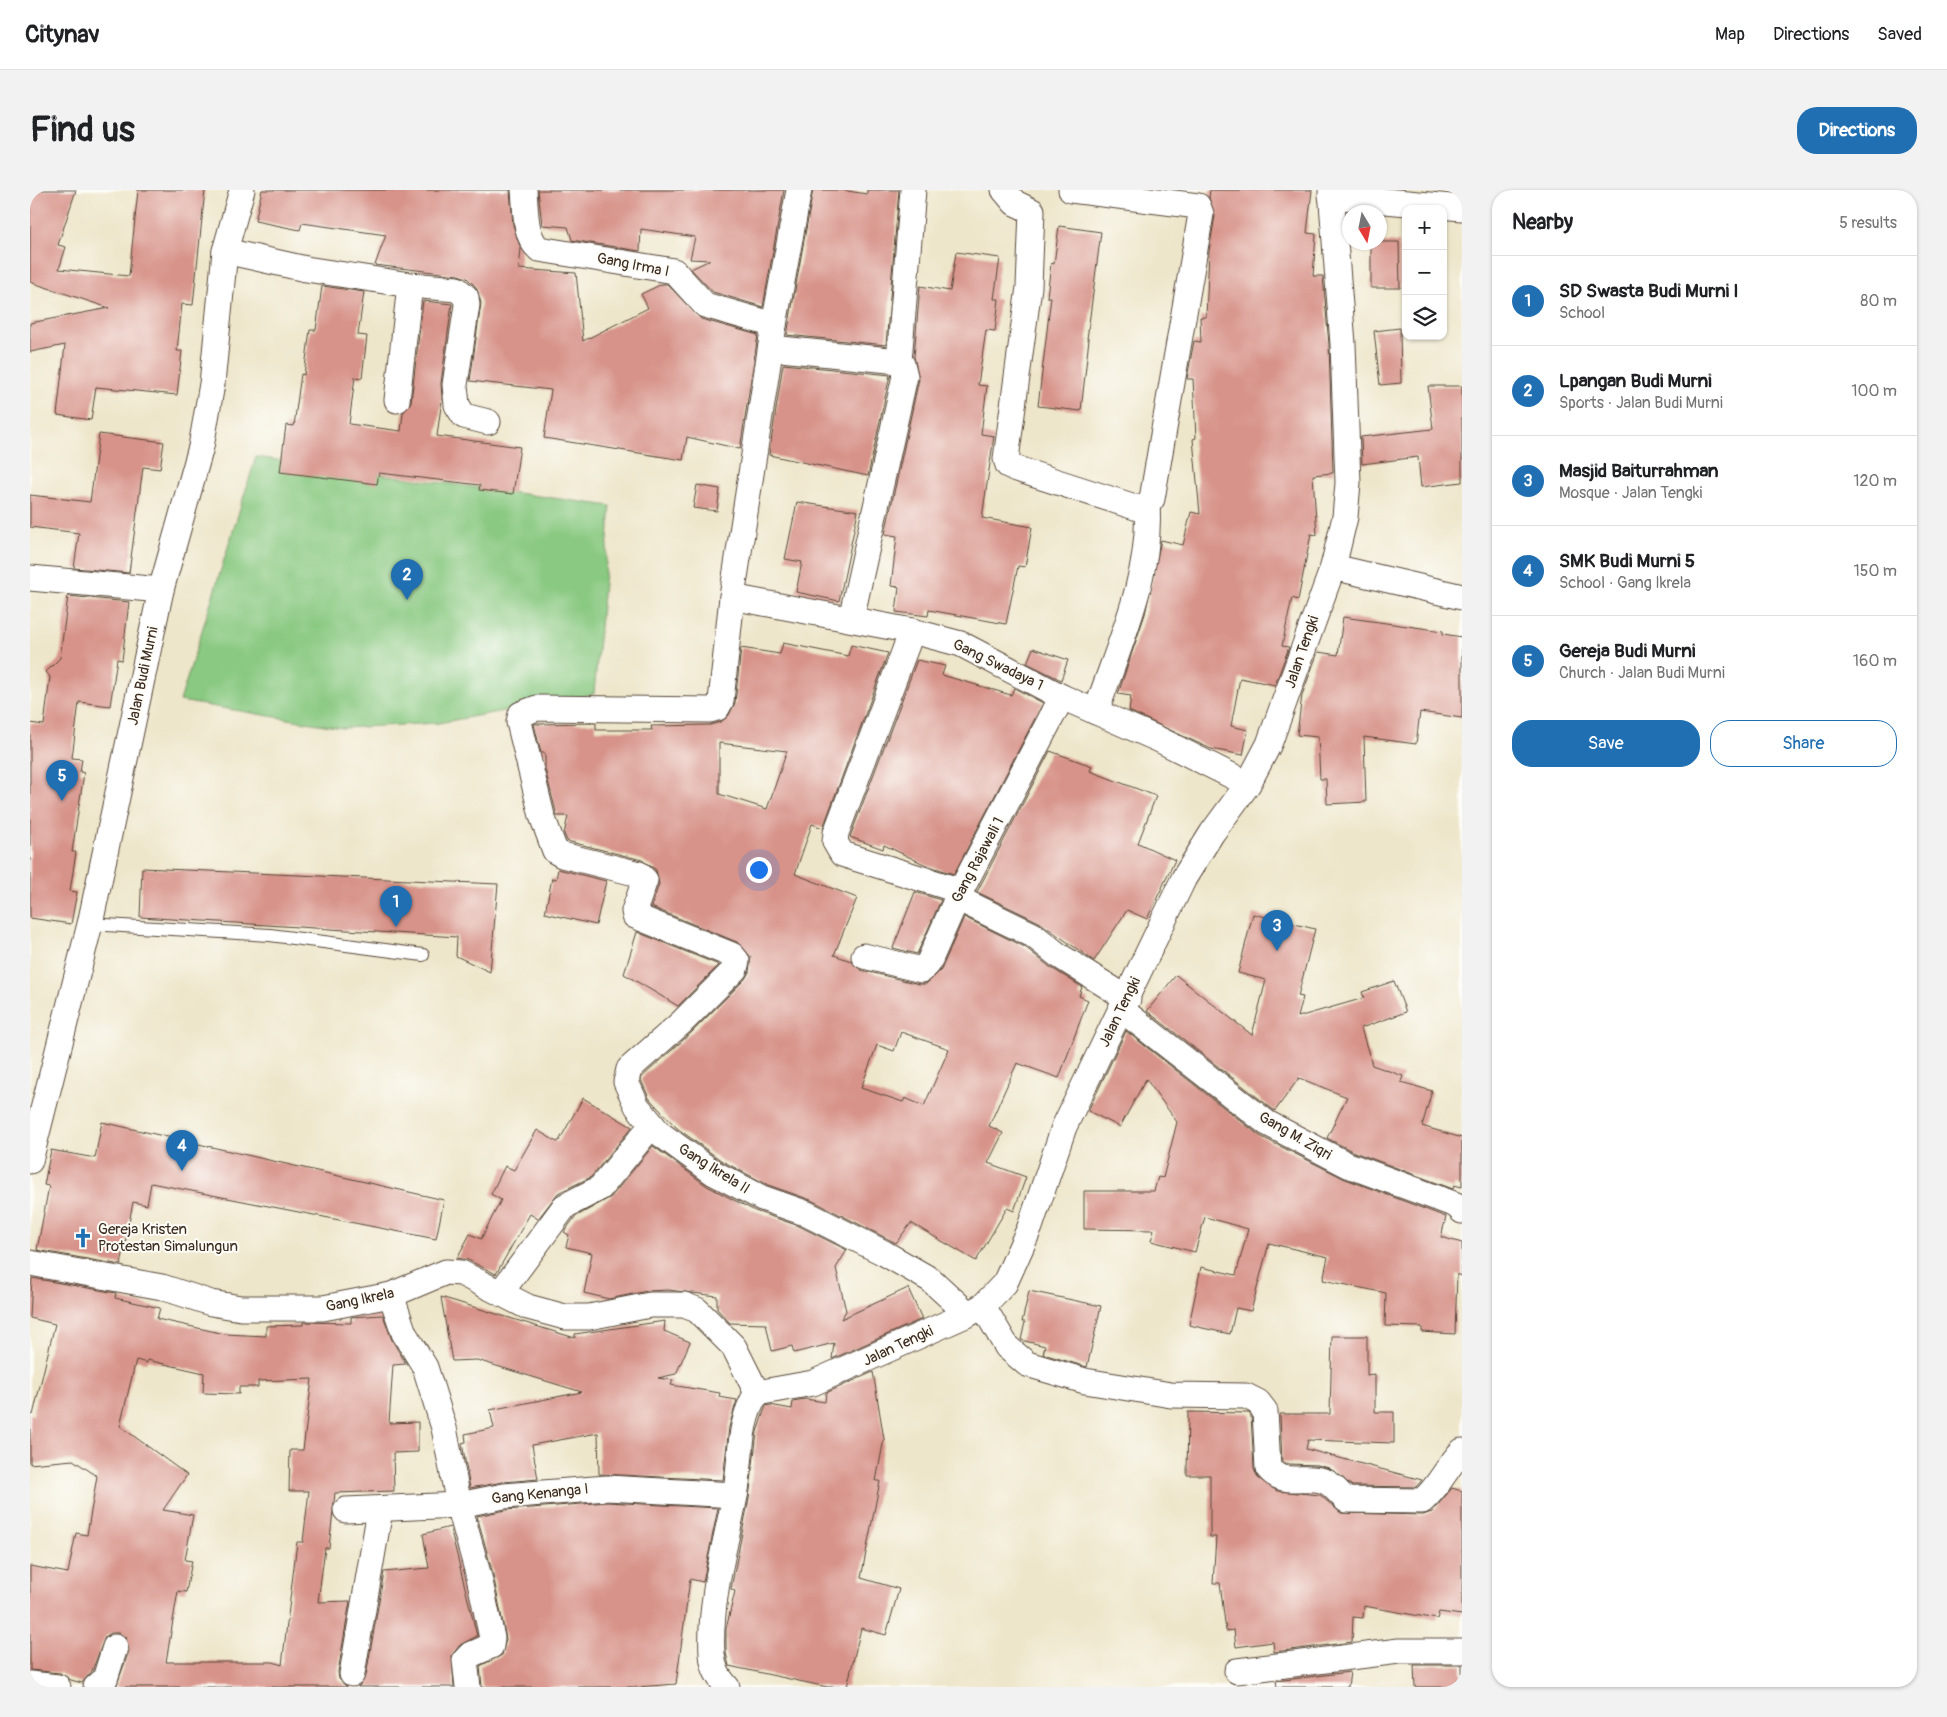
<!DOCTYPE html>
<html lang="en">
<head>
<meta charset="utf-8">
<style>
	:root { --surface:#fff; --page:#f2f2f2; --text:#202124; --muted:#757577; --line:#e0e0e0; --accent:#1f6fb2 }
	body { margin:0; font-family:Pangolin,sans-serif; background:var(--page); color:var(--text) }
	.controls { position:absolute; right:15px; top:15px; display:grid; overflow:hidden; border-radius:10px; box-shadow:0 1px 4px #0004 }
	.controls button { width:45px; height:45px; display:grid; place-items:center; padding:0; border:0; border-bottom:1px solid var(--line); background:var(--surface); color:var(--text); font:25px sans-serif }
	.compass { position:absolute; left:1312px; top:15px; width:45px; height:45px; border-radius:50%; background:var(--surface); box-shadow:0 1px 4px #0004; rotate:170deg }
	.you { position:absolute; left:728px; top:679px; width:18px; height:18px; margin:-12px; border:4px solid #fff; border-radius:50%; background:#1a73e8; box-shadow:0 0 0 8px #1a73e833 }
	.badge { display:grid; place-items:center; width:32px; height:32px; border-radius:50%; background:var(--accent); color:#fff; font-size:16px; font-weight:700 }
	.pin { position:absolute; translate:-50% -41px; filter:drop-shadow(0 1px 2px #0008) }
	.pin::after { content:''; position:absolute; top:26px; width:18px; height:15px; background:inherit; clip-path:polygon(0 0,100% 0,50% 100%) }
	.list { margin:0; padding:0; list-style:none }
	h2 { display:flex; justify-content:space-between; align-items:center; height:65px; margin:0; padding:0 20px; font-size:21px }
	h2 small { font-size:16px; font-weight:400; color:var(--muted) }
	.list li { display:grid; grid-template-columns:32px 1fr auto; gap:15px; align-items:center; box-sizing:border-box; height:90px; padding:0 20px; border-top:1px solid var(--line) }
	.list b { display:block; font-size:19px; white-space:nowrap }
	.list p { margin:0; font-size:16px; white-space:nowrap; color:var(--muted) }
	.list em { font-size:16px; font-style:normal; color:var(--muted) }
	.actions { display:flex; gap:10px; padding:15px 20px }
	.actions a { flex:1; padding:11px 0; border:1px solid var(--accent); border-radius:20px; text-align:center; font-size:18px; color:var(--accent) }
	.actions .main { background:var(--accent); color:#fff }
	.icon { flex:none; width:28px; height:28px; fill:none; stroke:currentColor; stroke-width:2; stroke-linecap:round; stroke-linejoin:round }
	.map { position:relative; flex:none; width:1432px; height:1497px; overflow:hidden; border-radius:20px }
	header { display:flex; align-items:center; gap:30px; box-sizing:border-box; height:70px; padding:0 25px; background:var(--surface); border-bottom:1px solid var(--line) }
	header strong { font-size:24px }
	nav { display:flex; gap:28px; margin-inline-start:auto; font-size:18px }
	.intro { display:flex; align-items:center; justify-content:space-between; box-sizing:border-box; height:120px; padding:0 30px }
	h1 { margin:0; font-size:35px }
	.button { padding:12px 22px; border-radius:20px; background:var(--accent); color:#fff; font-size:18px; font-weight:700 }
	main { display:flex; gap:30px; padding:0 30px }
	aside { flex:1; background:var(--surface); border-radius:20px; box-shadow:0 1px 4px #0004 }
	.map>svg:first-child { display:block }
</style>
</head>
<body>
<header>
<strong>Citynav</strong>
<nav><a>Map</a><a>Directions</a><a>Saved</a></nav>
</header>
<div class="intro"><h1>Find us</h1><a class="button">Directions</a></div>
<main>
<div class="map">
<svg width="1432" height="1497" viewBox="0 0 1432 1497">
	<rect width="100%" height="100%" fill="#fdfcf7"/>
	<filter id="ink" filterUnits="userSpaceOnUse"><feTurbulence type="fractalNoise" baseFrequency=".02" numOctaves="2"/><feDisplacementMap in="SourceGraphic" scale="10" xChannelSelector="R" yChannelSelector="G"/><feConvolveMatrix kernelMatrix="1 2 1 2 8 2 1 2 1" color-interpolation-filters="sRGB"/></filter>
	<filter id="wash" filterUnits="userSpaceOnUse"><feTurbulence type="fractalNoise" baseFrequency=".0096" numOctaves="4" result="noise"/><feDisplacementMap in="SourceGraphic" scale="20" xChannelSelector="R" yChannelSelector="G"/><feGaussianBlur stdDeviation="1.12" result="paint"/><feColorMatrix in="noise" values="0 0 0 0 0 0 0 0 0 0 0 0 0 0 0 0 0 1.4 0 .05"/><feComposite in="paint" operator="in"/></filter>
	<g filter="url(#wash)">
		<rect width="100%" height="100%" fill="#eee6ca"/>
		<path fill="#89c981" stroke="#627a50" d="M226 267 581 316 564 504 409 533 312 538 150 511Z"/>
		<g id="blocks">
			<g fill="#d79389" fill-rule="evenodd">
				<path d="M0 0H46L28 55 36 57 29 79 99 86 108 0H175L163 115 152 114 147 161H152L147 205 66 197 61 230 27 225 35 155 0 162V133L79 118 0 92Z"/>
				<path d="M232 0H480L483 35 491 59 489 79 546 83 553 151 618 118 611 104 632 94H637L671 129 728 145 710 259 657 247 653 270 514 248 521 200 440 191 451 113 446 97 437 88 428 85 345 75 356 45 272 33 270 40 225 31Z"/>
				<path d="M508 0H754L733 117 683 102 661 79 680 70 660 69 665 47 611 39 610 61 542 50 538 37 512 35Z"/>
				<path d="M783 0H811L837 4V0H869L856 155 757 145Z"/>
				<path d="M1180 0H1282L1277 43 1286 44 1283 86H1293L1299 155 1303 283 1283 285 1287 345 1281 344 1268 410 1262 408 1252 456 1259 457 1245 495 1210 488 1201 536 1218 540 1213 565 1181 559 1099 521 1101 506 1088 504 1115 424 1131 350 1153 355 1161 322 1170 324 1163 249 1166 248 1163 189H1157L1164 151 1171 152 1170 127H1176L1179 61 1185 26 1179 8Z"/>
				<path d="M1029 36 1071 42 1057 149H1059L1051 221 1008 216 1021 107H1017L1021 73 1024 74Z"/>
				<path d="M1341 52H1369L1370 98H1341Z"/>
				<path d="M926 62 970 68 964 109H969L965 141 956 140 948 195 957 196 951 244 964 246 952 328 1002 337 995 377 988 376 976 434 899 420 898 426 866 422 869 397 861 396 867 346 855 344 889 189 884 167 890 96 920 101Z"/>
				<path d="M292 96 334 102 328 145 337 146 332 188 325 187 319 234 371 241 373 223 381 212 393 111 422 114 411 193 412 209 407 246 490 257 483 304 449 300 450 295 349 283 347 294 250 282 256 235 264 236 271 184 274 185 280 140H286Z"/>
				<path d="M1370 138 1371 193 1350 195 1344 141Z"/>
				<path d="M753 174 860 185 838 286 739 265Z"/>
				<path d="M1398 196H1432V292L1391 297 1388 267 1332 274 1331 247 1403 239Z"/>
				<path d="M69 244 134 252 130 279 113 277 99 383 44 378 49 343 0 337V305L60 312Z"/>
				<path d="M667 295 690 299 687 321 663 318Z"/>
				<path d="M767 312 828 321 809 411 766 402 772 372 755 369Z"/>
				<path d="M38 406 99 412 92 470 87 469 80 516 49 512 42 568 52 569 50 582 54 583 42 662H46L40 701 47 702 41 734 0 728V533L14 535 20 487 16 482 30 468Z"/>
				<path d="M1313 427 1413 441V444L1432 447V528L1390 522 1386 554 1334 547 1336 612 1297 614 1296 589H1290L1288 547 1267 545 1272 505 1288 462 1308 465Z"/>
				<path d="M753 453 818 466 821 455 858 463 793 638 782 634 765 684 827 708 804 765 821 771 831 780 889 794H896L911 780 934 727 995 757 1020 777 1052 797 1049 806 1058 810 1029 888 987 873 959 936 973 943 958 973 996 987 984 1021 977 1018 946 1071 881 1033 866 1053 781 1010 738 995 692 971 647 938 627 917 619 908 611 890 612 887 661 843 715 789 719 782 721 767 707 752 621 717 629 694 626 680 612 670 537 651 534 644 538 626H527L526 622 515 579V563H511L504 534 566 533V540H622L621 536 680 535 691 532 699 525 705 513 711 458 750 464ZM689 553 757 561 737 619 689 604ZM871 842 919 859 894 916 875 908 873 912 831 898 847 855 864 861Z"/>
				<path d="M1003 458 1038 470 1031 490 997 473Z"/>
				<path d="M887 470 915 476 912 485 981 505 984 498 1013 513 924 684 896 675 854 655 853 659 820 647Z"/>
				<path d="M1020 561 1062 576 1060 581 1126 606 1108 653 1145 670 1117 729 1097 720 1064 771 1009 732 947 702Z"/>
				<path d="M112 678 468 694 460 782 426 766 427 747 110 727Z"/>
				<path d="M528 679 576 691 566 735 515 723 522 688 526 689Z"/>
				<path d="M885 702 911 710 887 764 863 758Z"/>
				<path d="M1223 724 1285 739 1268 806 1273 807 1268 827 1334 808 1332 802 1364 791 1376 822 1331 838 1342 875 1373 886 1371 892 1402 901 1392 936 1432 948V997L1424 995 1423 999 1324 962 1297 948 1317 907 1269 888 1245 921 1117 821 1146 785 1222 845 1236 790 1208 783Z"/>
				<path d="M607 742 689 775 648 816 594 784Z"/>
				<path d="M1096 841 1230 946 1313 988 1416 1027 1411 1047 1432 1053V1086L1427 1084 1425 1144 1392 1142V1137L1355 1136 1356 1103 1293 1090 1298 1067 1239 1053 1221 1121 1206 1118 1200 1144 1159 1135 1171 1077 1206 1085 1218 1039 1175 1027 1165 1062 1121 1051 1124 1040 1054 1039V1001H1124L1128 987 1133 988 1147 932 1116 889 1090 937 1058 921Z"/>
				<path d="M553 908 602 937 561 987 528 1003 508 1029 500 1024 466 1084 438 1070 427 1068 440 1044 451 1049 471 1010 461 1004 475 976 484 980 507 940 527 952 529 951Z"/>
				<path d="M72 932 414 1010 406 1049 121 993 117 1015 103 1012 91 1075 7 1060 19 996 14 995 21 960 65 968Z"/>
				<path d="M623 956 677 996 725 1021 769 1036 817 1060 806 1078 816 1121 811 1129 878 1098 892 1129 802 1169 804 1153 764 1163 762 1156 742 1161 736 1134 700 1133 687 1119V1106L638 1100 617 1101 579 1109 554 1103 562 1063 536 1057 539 1045 534 1042 545 1027 581 1007Z"/>
				<path d="M2 1088 86 1103 85 1108 130 1118 127 1129 195 1144 236 1146V1136L273 1135V1132L321 1133V1127L353 1125 362 1150 376 1174 363 1175 359 1233 388 1232V1262L363 1263 364 1301 305 1303 299 1358H295L288 1412 320 1411 308 1482 309 1489 317 1497H86L99 1461 96 1448 89 1443H81L75 1447 62 1481 52 1493 41 1490 30 1483 0 1480V1376L38 1383 46 1343 57 1345 67 1286 43 1270 0 1274V1224L3 1225 25 1134 0 1128ZM106 1170 117 1173V1170L174 1183 173 1203 209 1204V1197H228V1191L282 1189 273 1260H260L259 1301H279L273 1352H267L252 1475 243 1472H136L148 1401 156 1402 162 1371 155 1370 163 1325 133 1320 157 1285 90 1236Z"/>
				<path d="M999 1101 1071 1116 1057 1177 1013 1164 1015 1156 991 1150 995 1132H992Z"/>
				<path d="M411 1107 545 1148V1144L635 1131 634 1141 660 1152 646 1184 628 1188 643 1190 641 1195 690 1203 689 1207 707 1210 699 1237 693 1290 569 1284 568 1243 502 1255 508 1289 473 1292 440 1298 432 1253 436 1252 435 1244 464 1238 460 1220 552 1202 447 1170 422 1171Z"/>
				<path d="M1302 1146H1337V1185L1345 1184V1222H1364V1253L1278 1250 1276 1259 1392 1290 1386 1297 1322 1296 1299 1278 1288 1275 1259 1274 1252 1272 1250 1224H1300Z"/>
				<path d="M843 1182 854 1249 846 1291H850L831 1388 869 1399 856 1445 831 1438 817 1497H797L699 1476 696 1463V1439L705 1401 701 1399 719 1308 727 1242 734 1221 736 1216 740 1215 762 1219 763 1211 775 1209 795 1212 796 1203Z"/>
				<path d="M1158 1222 1219 1223 1221 1226 1224 1279 1228 1288 1247 1301 1290 1305 1311 1323 1393 1325 1402 1322 1422 1298 1432 1301V1425L1409 1422 1407 1429 1334 1416 1333 1428 1323 1427 1322 1452 1244 1462 1243 1452 1206 1457 1204 1440 1196 1441 1190 1393H1183L1186 1347H1180V1285H1157Z"/>
				<path d="M577 1312 688 1318 673 1392 660 1389 646 1494 607 1497H452L450 1476 472 1465 476 1449 463 1384 447 1326 476 1320Z"/>
				<path d="M420 1337 447 1446 430 1455 422 1465 424 1497H328L336 1486 354 1382 399 1378 393 1344Z"/>
				<path d="M1384 1475H1432V1497H1385Z"/>
				<path d="M1320 1482 1318 1497H1247L1246 1491Z"/>
			</g>
		</g>
	</g>
	<g filter="url(#ink)">
		<use href="#blocks" fill-opacity="0" stroke="#564638" stroke-width="1"/>
		<g fill="none" stroke-linecap="round" stroke-linejoin="round">
			<defs>
				<path id="lane" d="M60 734 240 745 393 765"/>
				<g id="street">
					<path d="M494 0C496 19 494 46 509 59L644 81 675 115 744 135"/>
					<path d="M769 0 744 135 702 407 691 511 687 518 680 520 507 518 491 524 489 532 512 626 525 661 532 665 609 684 615 690 604 721 605 726 702 765 707 771 705 779 651 833 599 879 596 892 607 916 629 943 684 983 732 1008 775 1023 854 1063 901 1090 938 1124"/>
					<path d="M974 0 985 13 1002 21 999 97 976 269 978 275 984 278 1108 318 1117 315 1122 309 1171 24 1168 16 1041 0"/>
					<path d="M1301 6 1432 18"/>
					<path d="M195 61 276 79 380 95 367 210"/>
					<path d="M380 95 427 99 436 107 437 115 425 195 427 215 434 226 458 232"/>
					<path d="M741 158 869 171 872 174 875 186 821 429"/>
					<path d="M869 171 883 0"/>
					<path d="M1303 377 1432 407"/>
					<path d="M0 388 131 400"/>
					<path d="M702 407 882 441 931 454 1032 507 1130 550 1218 594"/>
					<path d="M882 441 806 643 805 652 812 664 931 701"/>
					<path d="M1066 522C1088 457 1122 385 1117 315"/>
					<path d="M927 708 1003 745 1028 765 1098 809"/>
					<path d="M834 766 892 780 898 774 927 708 1032 507"/>
					<path d="M1092 820 1237 933 1318 975 1426 1015 1432 1021"/>
					<path d="M0 971 60 734 131 400 171 257 182 194 195 61 212 0"/>
					<path d="M0 1073 132 1097 181 1113 211 1118H293L361 1105 416 1082 431 1083 498 1117 535 1127H559L620 1115H654L667 1120 704 1157 727 1203"/>
					<path d="M471 1102 535 1016 570 998 622 935"/>
					<path d="M361 1105 374 1143 395 1177 414 1238 429 1315 449 1387 462 1448 461 1456 440 1465 435 1470 438 1497"/>
					<path d="M953 1116 977 1157 997 1174 1055 1191 1141 1205 1216 1206 1228 1212 1235 1221 1238 1278C1253 1297 1275 1284 1294 1291 1301 1293 1310 1304 1316 1310L1392 1311C1409 1297 1417 1276 1432 1261"/>
					<path d="M316 1320 429 1315 474 1306 577 1298 705 1305"/>
					<path d="M1207 1481 1369 1461H1432"/>
					<path d="M322 1484 350 1320"/>
					<path d="M0 1494 28 1497"/>
					<path d="M66 1497 75 1489 85 1457"/>
					<path d="M697 1497C688 1487 683 1478 682 1464 679 1411 695 1357 705 1306 712 1271 707 1233 727 1203L783 1193 938 1124 953 1116 975 1093 1000 1037 1034 937 1154 688 1182 643 1218 594 1239 554 1303 377 1315 327 1318 293 1313 154 1301 0"/>
				</g>
			</defs>
			<use href="#lane" stroke="#564638" stroke-width="14"/>
			<use href="#street" stroke="#564638" stroke-width="27"/>
			<use href="#lane" stroke="#fff" stroke-width="12"/>
			<use href="#street" stroke="#fff" stroke-width="25"/>
		</g>
	</g>
	<defs>
		<symbol id="church-bare" viewBox="-9 -9 18 18"><path d="M-1.2-6h2.4v3.5h3.3v2.4h-3.3V6h-2.4V-.1h-3.3v-2.4h3.3Z" fill="#1f6fb2" stroke="#fdfcf7" stroke-width="2.5" paint-order="stroke"/></symbol>
	</defs>
	<g fill-rule="evenodd">
		<use href="#church-bare" x="39" y="1034" width="28" height="28"/>
	</g>
	<g text-anchor="middle" dominant-baseline="central" stroke-width="4" stroke-linejoin="round" paint-order="stroke">
		<g font-size="15" fill="#3b2a1e" stroke="#fdfcf7">
			<text transform="translate(603 75) rotate(11)">Gang Irma I</text>
			<text transform="translate(1272 462) rotate(-71)">Jalan Tengki</text>
			<text transform="translate(968 475) rotate(26)">Gang Swadaya 1</text>
			<text transform="translate(113 486) rotate(-78)">Jalan Budi Murni</text>
			<text transform="translate(948 670) rotate(-62)">Gang Rajawali 1</text>
			<text transform="translate(1090 822) rotate(-64)">Jalan Tengki</text>
			<text transform="translate(1265 946) rotate(30)">Gang M. Ziqri</text>
			<text transform="translate(684 979) rotate(32)">Gang Ikrela II</text>
			<text transform="translate(330 1110) rotate(-12)">Gang Ikrela</text>
			<text transform="translate(868 1156) rotate(-25)">Jalan Tengki</text>
			<text transform="translate(510 1304) rotate(-6)">Gang Kenanga I</text>
		</g>
		<g font-size="15" fill="#3b2a1e" stroke="#fdfcf7" text-anchor="start">
			<text x="68" y="1039">Gereja Kristen<tspan x="68" dy="17">Protestan Simalungun</tspan></text>
		</g>
	</g>
</svg>
<div class="controls">
<button>+</button>
<button>−</button>
<button><svg class="icon" aria-label="layers" viewBox="0 0 24 24"><path d="M12 4l9 5-9 5-9-5zM3 14l9 5 9-5"/></svg></button>
</div>
<svg class="compass" viewBox="-18 -18 36 36"><path d="M0-13l5 13h-10z" fill="#e53935"/><path d="M0 13l5-13h-10z" fill="#757577"/></svg>
<div class="you"></div>
<div class="pin badge" style="left:366px;top:737px">1</div>
<div class="pin badge" style="left:377px;top:410px">2</div>
<div class="pin badge" style="left:1247px;top:761px">3</div>
<div class="pin badge" style="left:152px;top:981px">4</div>
<div class="pin badge" style="left:32px;top:611px">5</div>
</div>
<aside>
<h2>Nearby<small>5 results</small></h2>
<ul class="list">
<li><span class="badge">1</span><div><b>SD Swasta Budi Murni I</b><p>School</p></div><em>80 m</em></li>
<li><span class="badge">2</span><div><b>Lpangan Budi Murni</b><p>Sports · Jalan Budi Murni</p></div><em>100 m</em></li>
<li><span class="badge">3</span><div><b>Masjid Baiturrahman</b><p>Mosque · Jalan Tengki</p></div><em>120 m</em></li>
<li><span class="badge">4</span><div><b>SMK Budi Murni 5</b><p>School · Gang Ikrela</p></div><em>150 m</em></li>
<li><span class="badge">5</span><div><b>Gereja Budi Murni</b><p>Church · Jalan Budi Murni</p></div><em>160 m</em></li>
</ul>
<div class="actions"><a class="main">Save</a><a>Share</a></div>
</aside>
</main>
</body>
</html>
